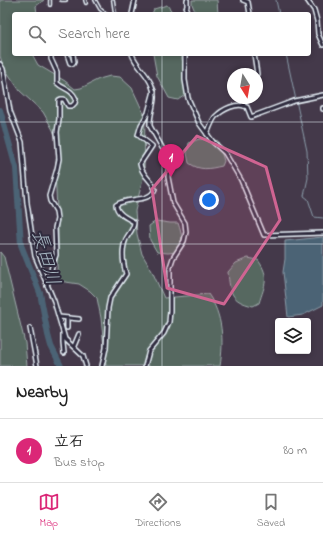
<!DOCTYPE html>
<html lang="en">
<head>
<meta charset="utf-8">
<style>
	:root { --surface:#fff; --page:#f2f2f2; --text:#222; --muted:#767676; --line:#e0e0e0; --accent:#db2777 }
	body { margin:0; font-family:"Indie Flower","Klee One",sans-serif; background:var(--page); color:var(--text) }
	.controls { position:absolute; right:12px; bottom:12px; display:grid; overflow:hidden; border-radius:4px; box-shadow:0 2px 6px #0003 }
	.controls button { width:36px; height:36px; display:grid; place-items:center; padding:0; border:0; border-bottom:1px solid var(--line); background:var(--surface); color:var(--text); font:20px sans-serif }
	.compass { position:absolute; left:227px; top:68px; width:36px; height:36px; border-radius:50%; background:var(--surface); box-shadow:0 2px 6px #0003; rotate:169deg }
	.you { position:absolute; left:209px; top:200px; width:14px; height:14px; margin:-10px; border:3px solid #fff; border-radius:50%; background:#1a73e8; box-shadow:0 0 0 6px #1a73e833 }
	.badge { display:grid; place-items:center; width:26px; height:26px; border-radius:50%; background:var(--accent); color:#fff; font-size:13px; font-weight:700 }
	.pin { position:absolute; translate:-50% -33px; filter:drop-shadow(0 1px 2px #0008) }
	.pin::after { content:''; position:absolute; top:21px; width:14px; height:12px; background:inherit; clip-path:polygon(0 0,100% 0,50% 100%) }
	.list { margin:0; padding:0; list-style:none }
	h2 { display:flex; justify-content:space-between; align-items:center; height:52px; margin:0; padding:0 16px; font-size:17px }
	h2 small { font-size:13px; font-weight:400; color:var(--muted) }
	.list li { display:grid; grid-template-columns:26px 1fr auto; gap:12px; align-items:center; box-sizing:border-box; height:64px; padding:0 16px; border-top:1px solid var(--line) }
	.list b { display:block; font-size:15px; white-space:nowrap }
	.list p { margin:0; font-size:13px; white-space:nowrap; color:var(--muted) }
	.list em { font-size:13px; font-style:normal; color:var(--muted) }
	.icon { flex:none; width:22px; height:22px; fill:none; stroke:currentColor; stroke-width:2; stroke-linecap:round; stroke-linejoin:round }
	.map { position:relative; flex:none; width:323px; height:366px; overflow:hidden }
	.search { position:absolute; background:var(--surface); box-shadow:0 2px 6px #0003; left:12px; right:12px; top:12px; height:44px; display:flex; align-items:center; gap:10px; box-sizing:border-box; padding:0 14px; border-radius:4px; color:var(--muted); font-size:15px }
	.sheet { height:116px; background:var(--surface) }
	nav { display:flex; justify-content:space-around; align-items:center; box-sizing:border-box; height:56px; border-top:1px solid var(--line); background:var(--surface); font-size:11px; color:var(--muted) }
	nav a { display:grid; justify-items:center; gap:2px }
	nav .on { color:var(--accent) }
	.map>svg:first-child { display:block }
</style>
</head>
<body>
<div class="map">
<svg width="323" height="366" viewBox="0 0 323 366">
	<rect width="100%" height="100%" fill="#44394a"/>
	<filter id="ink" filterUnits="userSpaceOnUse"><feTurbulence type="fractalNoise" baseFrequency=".025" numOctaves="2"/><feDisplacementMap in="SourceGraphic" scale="8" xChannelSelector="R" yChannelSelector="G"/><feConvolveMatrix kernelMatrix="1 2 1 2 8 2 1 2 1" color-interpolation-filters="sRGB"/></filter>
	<g filter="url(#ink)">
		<g fill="#566760" stroke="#9facac">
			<path d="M0 0H44L36 6 37 14H14V54H32L38 65 65 81 75 89 81 88 99 79 110 76 120 77 132 88 145 116 144 174 135 211 137 234 142 254 152 271 164 298 208 294C223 315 224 341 220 366H106L101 318 97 298 90 291 79 284 59 281 57 275 58 230 55 170 58 144 53 130 43 112 20 91 3 66 0 56Z"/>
			<path d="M192 0H217L218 14H196L192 4Z"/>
			<path d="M167 5 174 14H152L154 9Z"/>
			<path d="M153 54H181L188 88 185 95 178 100 169 98 157 76Z"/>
			<path d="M199 139H211L218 141 224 161 222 166C209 169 200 171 189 163L187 153 189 143Z"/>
			<path d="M156 221 170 223H178C182 235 184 241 178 252L168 253 157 252 150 240 149 226Z"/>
			<path d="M0 252 4 257 25 343 27 366H0Z"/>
			<path d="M248 258 258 260C270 277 265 284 259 303L253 306C231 301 230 293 228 272L236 263Z"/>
		</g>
		<path fill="#4b6475" stroke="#8a9ca9" d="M323 237V305L303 315 288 317 283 272 285 259V241Z"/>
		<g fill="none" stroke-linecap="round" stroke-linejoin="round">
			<g stroke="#8a9ca9" stroke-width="1">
				<path d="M276 0 279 14"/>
				<path d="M286 54 307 151 308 178 304 196 308 199 314 217 323 218"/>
			</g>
			<path stroke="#4b6475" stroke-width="6" d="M0 110 16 168 21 245 40 293 48 335 51 346 61 366"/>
			<defs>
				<g id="lane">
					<path d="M50 0V5"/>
					<path d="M61 0H66"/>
					<path d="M85 0 86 3"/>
					<path d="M95 0 100 9 106 14"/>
					<path d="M113 0 115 14"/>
				</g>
				<g id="street">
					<path d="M243 0 248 2 250 14"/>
					<path d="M307 0 314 10 317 21 318 34 323 45"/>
					<path d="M132 14 135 0"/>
					<path d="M184 14 187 6V0"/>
					<path d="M67 54 70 63 73 64 74 62 73 54"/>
					<path d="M132 54C136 66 148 74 152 86 158 100 149 112 150 126L169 160 168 177 173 203 185 223 186 232 184 241 173 258 170 267V311L169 322 164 333 149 351 145 366"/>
					<path d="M185 54V80L188 98 199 123 213 142 225 153 241 180 264 235 323 233"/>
					<path d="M254 54 257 74"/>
					<path d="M0 64 3 69 10 111 22 142 27 203 35 256 54 301 65 339 83 356 86 366"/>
					<path d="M244 106 243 101 244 98"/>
					<path d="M323 108V109"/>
					<path d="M207 134C209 129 212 121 215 117 223 109 237 102 247 107L251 117 294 101 323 95"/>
					<path d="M47 286 52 266 56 255 55 228 57 219 56 211 50 201 49 196 57 169 59 159 57 132 59 119V100L61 99H64L68 106H72L75 103 76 99C71 88 64 90 57 83V72L51 59V54"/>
					<path d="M59 317 79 319"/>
					<path d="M30 328 37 366"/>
					<path d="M67 328V318"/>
					<path d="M63 334V343L64 353"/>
					<path d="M74 346 79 334"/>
					<path d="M102 366 106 348 108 308 110 298 126 274C123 263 121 250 126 239 129 233 134 229 134 222 127 218 117 214 116 205 127 196 149 204 155 189 151 179 142 176 140 164L152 146 138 135 141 125 148 113 154 91"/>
				</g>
			</defs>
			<use href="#lane" stroke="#e8f1f8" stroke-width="4.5"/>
			<use href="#street" stroke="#e8f1f8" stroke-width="6"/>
			<use href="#lane" stroke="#2f2a3d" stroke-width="1.5"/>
			<use href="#street" stroke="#2f2a3d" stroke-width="3"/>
		</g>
	</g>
	<path fill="#cf6492" fill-opacity="0.2" stroke="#cf6492" stroke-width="3" stroke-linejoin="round" d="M197 136 266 167 280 220 224 304 167 288 152 189Z"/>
	<path fill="none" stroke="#e8f1f8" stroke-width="1" stroke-opacity="0.55" d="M162 0V14M162 54V366M0 122H323M0 244H323"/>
	<g text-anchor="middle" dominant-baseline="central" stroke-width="4" stroke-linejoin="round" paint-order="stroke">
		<g font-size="19" font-style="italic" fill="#a9b9c4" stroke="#2f2a3d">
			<text transform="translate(45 258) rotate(74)">長田川</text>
		</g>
	</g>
</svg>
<div class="controls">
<button><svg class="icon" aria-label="layers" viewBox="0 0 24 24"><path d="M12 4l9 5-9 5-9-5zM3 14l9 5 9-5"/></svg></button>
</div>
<svg class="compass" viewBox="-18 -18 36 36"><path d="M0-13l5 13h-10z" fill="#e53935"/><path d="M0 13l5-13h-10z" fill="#767676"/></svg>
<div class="you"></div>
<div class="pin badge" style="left:171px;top:177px">1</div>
<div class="search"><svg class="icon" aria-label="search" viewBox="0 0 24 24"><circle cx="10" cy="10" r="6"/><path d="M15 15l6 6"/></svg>Search here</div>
</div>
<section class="sheet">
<h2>Nearby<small></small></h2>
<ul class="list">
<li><span class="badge">1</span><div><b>立石</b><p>Bus stop</p></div><em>80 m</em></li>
</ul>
</section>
<nav>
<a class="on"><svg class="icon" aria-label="map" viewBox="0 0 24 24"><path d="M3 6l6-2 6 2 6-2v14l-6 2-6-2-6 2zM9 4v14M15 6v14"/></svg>Map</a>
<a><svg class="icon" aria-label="directions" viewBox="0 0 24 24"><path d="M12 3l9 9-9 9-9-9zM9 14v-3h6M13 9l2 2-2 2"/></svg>Directions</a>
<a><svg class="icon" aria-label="saved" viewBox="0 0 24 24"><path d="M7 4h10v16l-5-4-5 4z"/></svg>Saved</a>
</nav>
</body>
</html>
